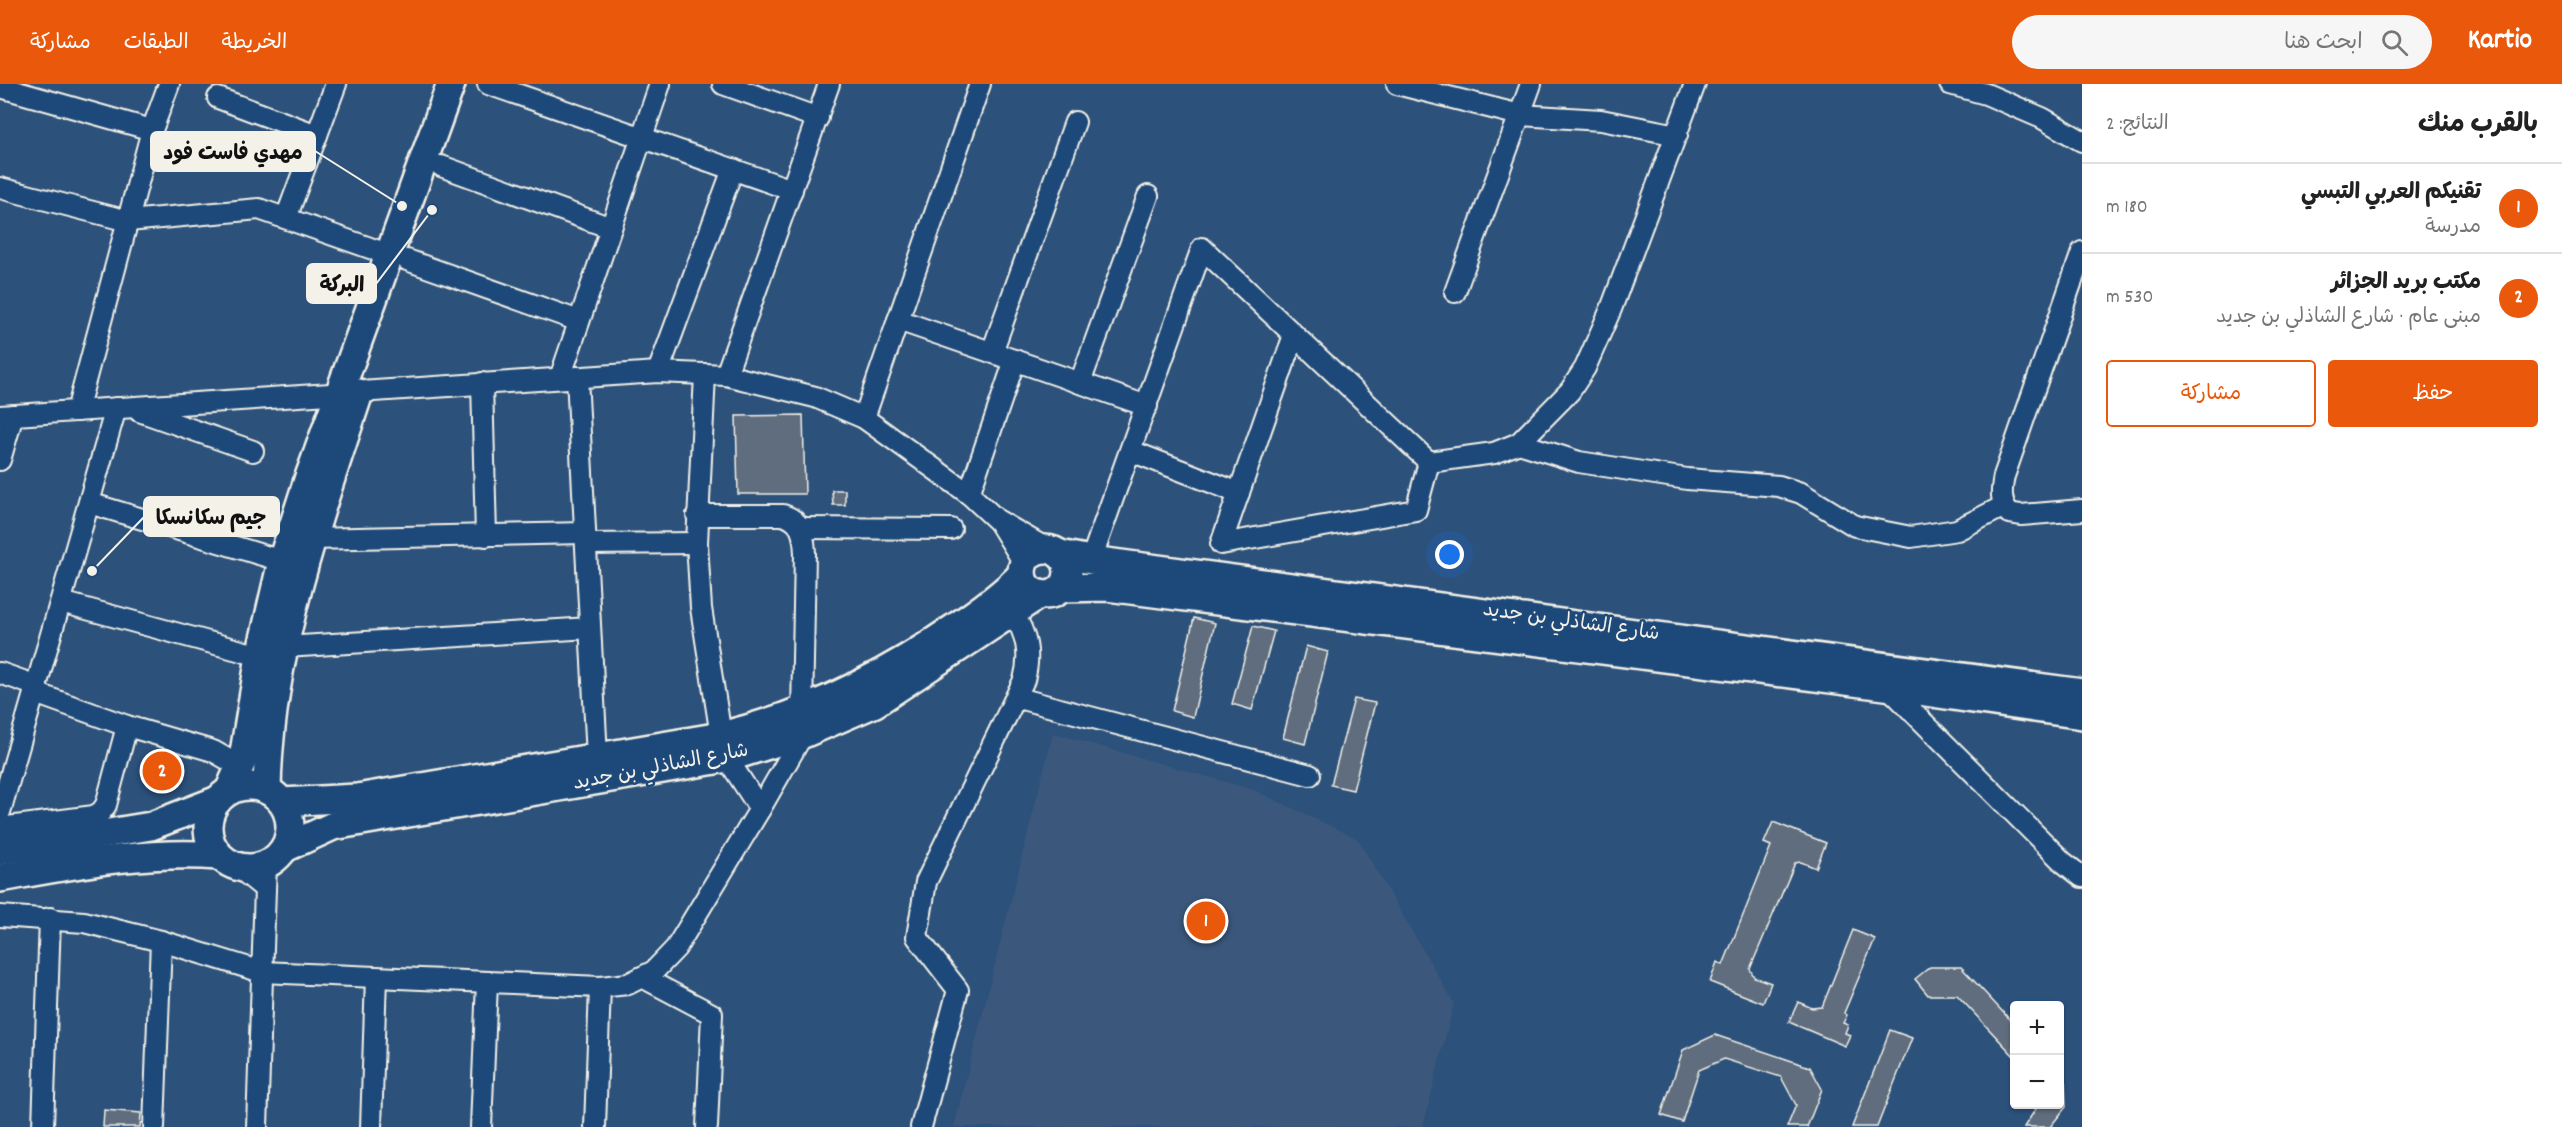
<!DOCTYPE html>
<html lang="ar">
<head>
<meta charset="utf-8">
<style>
	:root { --surface:#fff; --page:#f6f6f6; --text:#222; --muted:#767676; --line:#e0e0e0; --accent:#ea580c }
	body { margin:0; font-family:Dekko,"Playpen Sans Arabic",sans-serif; background:var(--page); color:var(--text); direction:rtl }
	.controls { position:absolute; right:18px; bottom:18px; display:grid; overflow:hidden; border-radius:6px; box-shadow:0 2px 4px #0004 }
	.controls button { width:54px; height:54px; display:grid; place-items:center; padding:0; border:0; border-bottom:2px solid var(--line); background:var(--surface); color:var(--text); font:30px sans-serif }
	.you { position:absolute; left:1450px; top:471px; width:21px; height:21px; margin:-15px; border:4px solid #fff; border-radius:50%; background:#1a73e8; box-shadow:0 0 0 9px #1a73e833 }
	.badge { display:grid; place-items:center; width:39px; height:39px; border-radius:50%; background:var(--accent); color:#fff; font-size:20px; font-weight:700 }
	.pin { position:absolute; translate:-50% -50%; border:3px solid #fff; box-shadow:0 2px 6px #0006 }
	.list { margin:0; padding:0; list-style:none }
	h2 { display:flex; justify-content:space-between; align-items:center; height:78px; margin:0; padding:0 24px; font-size:26px }
	h2 small { font-size:20px; font-weight:400; color:var(--muted) }
	.list li { display:grid; grid-template-columns:39px 1fr auto; gap:18px; align-items:center; box-sizing:border-box; height:90px; padding:0 24px; border-top:2px solid var(--line) }
	.list b { display:block; font-size:22px; white-space:nowrap }
	.list p { margin:0; font-size:20px; white-space:nowrap; color:var(--muted) }
	.list em { font-size:20px; font-style:normal; color:var(--muted) }
	.actions { display:flex; gap:12px; padding:18px 24px }
	.actions a { flex:1; padding:14px 0; border:2px solid var(--accent); border-radius:6px; text-align:center; font-size:21px; color:var(--accent) }
	.actions .main { background:var(--accent); color:#fff }
	.icon { flex:none; width:33px; height:33px; fill:none; stroke:currentColor; stroke-width:2; stroke-linecap:round; stroke-linejoin:round }
	.map { position:relative; flex:none; width:2082px; height:1043px; overflow:hidden; direction:ltr }
	header { display:flex; align-items:center; gap:36px; box-sizing:border-box; height:84px; padding:0 30px; background:var(--accent); color:#fff }
	header strong { font-size:28px }
	nav { display:flex; gap:33px; margin-inline-start:auto; font-size:21px }
	.search { width:420px; height:54px; background:var(--page); display:flex; align-items:center; gap:15px; box-sizing:border-box; padding:0 21px; border-radius:33px; color:var(--muted); font-size:22px }
	main { display:flex }
	aside { flex:1; background:var(--surface) }
	.map>svg:first-child { display:block }
</style>
</head>
<body>
<header>
<strong>Kartio</strong>
<div class="search"><svg class="icon" aria-label="search" viewBox="0 0 24 24"><circle cx="10" cy="10" r="6"/><path d="M15 15l6 6"/></svg>ابحث هنا</div>
<nav><a>الخريطة</a><a>الطبقات</a><a>مشاركة</a></nav>
</header>
<main>
<aside>
<h2>بالقرب منك<small>النتائج: 2</small></h2>
<ul class="list">
<li><span class="badge">1</span><div><b>تقنيكم العربي التبسي</b><p>مدرسة</p></div><em>180 m</em></li>
<li><span class="badge">2</span><div><b>مكتب بريد الجزائر</b><p>مبنى عام · شارع الشاذلي بن جديد</p></div><em>530 m</em></li>
</ul>
<div class="actions"><a class="main">حفظ</a><a>مشاركة</a></div>
</aside>
<div class="map">
<svg width="2082" height="1043" viewBox="0 0 2082 1043">
	<rect width="100%" height="100%" fill="#2c517b"/>
	<filter id="ink" filterUnits="userSpaceOnUse"><feTurbulence type="fractalNoise" baseFrequency=".0167" numOctaves="2"/><feDisplacementMap in="SourceGraphic" scale="12" xChannelSelector="R" yChannelSelector="G"/><feConvolveMatrix kernelMatrix="1 2 1 2 8 2 1 2 1" color-interpolation-filters="sRGB"/></filter>
	<g filter="url(#ink)">
		<path fill="#3b597c" d="M1053 649 1254 706 1358 755 1454 919 1423 1043H954Z"/>
		<g fill="#5e6d7e" stroke="#f4f1e8" stroke-width="1.5">
			<path d="M803 331 805 410H738L736 332Z"/>
			<path d="M832 406H845V421H833Z"/>
			<path d="M1194 534 1215 539 1193 633 1172 627Z"/>
			<path d="M1253 542 1274 547 1252 626 1232 620Z"/>
			<path d="M1306 562 1328 568 1305 660 1283 654Z"/>
			<path d="M1354 615 1375 619 1353 706 1331 701Z"/>
			<path d="M1773 738 1826 759 1816 784 1801 778 1795 779 1750 885 1754 893 1771 899 1763 919 1710 898 1717 878 1723 881 1771 762 1764 759Z"/>
			<path d="M1853 846 1875 855 1844 929 1847 931 1843 939 1848 941 1845 949 1850 951 1845 962 1789 938 1798 918 1812 924 1822 923Z"/>
			<path d="M1930 883H1961L2014 940V972L1957 911H1928L1915 895Z"/>
			<path d="M1890 946 1912 954 1877 1043H1852Z"/>
			<path d="M1715 951 1810 983 1822 1005 1807 1043H1787L1796 1021 1781 993 1724 975 1699 986 1682 1038 1661 1031 1683 966Z"/>
			<path d="M2060 988 2065 994 2066 1023 2050 1043H2024L2039 1020H2060Z"/>
			<path d="M104 1026 141 1029 140 1043H103Z"/>
		</g>
		<g fill="none" stroke-linecap="round" stroke-linejoin="round">
			<defs>
				<g id="minor">
					<path d="M488 0 792 106"/>
					<path d="M723 0 818 34"/>
					<path d="M1397 0 1520 31 1601 36 1677 51"/>
					<path d="M1950 0 1986 10 2042 34 2082 57"/>
					<path d="M0 3 152 46"/>
					<path d="M218 14 317 51"/>
					<path d="M441 82 611 144"/>
					<path d="M0 104 128 137 259 125 390 171"/>
					<path d="M286 134 336 0"/>
					<path d="M2082 168 2004 392C2001 407 2000 417 2009 429L2021 431 2082 426"/>
					<path d="M407 176 579 237"/>
					<path d="M1455 208 1531 0"/>
					<path d="M898 236 1147 322"/>
					<path d="M1294 251 1221 460 1416 426 1429 378"/>
					<path d="M992 268 1075 38"/>
					<path d="M658 288 733 85"/>
					<path d="M705 290 697 459 701 524 721 652"/>
					<path d="M726 291 829 0"/>
					<path d="M577 293 597 673"/>
					<path d="M560 294 660 0"/>
					<path d="M482 299 486 452"/>
					<path d="M1080 299 1148 112"/>
					<path d="M77 327 152 46 169 0"/>
					<path d="M139 327 253 367"/>
					<path d="M0 332 658 288 726 291 815 313 864 334 969 410 997 436 1047 465"/>
					<path d="M864 334 980 0"/>
					<path d="M1519 359 1579 378 1636 387 1687 395 1779 402 1801 409 1855 442 1911 453 1957 446 2004 422"/>
					<path d="M1131 367 1239 409"/>
					<path d="M0 376 13 331"/>
					<path d="M1429 378 1494 369 1519 359 1570 307 1585 284 1611 225 1695 0"/>
					<path d="M969 410 1015 276"/>
					<path d="M89 419 282 477"/>
					<path d="M697 431H783C802 437 804 450 805 469L802 629"/>
					<path d="M999 438 1024 479"/>
					<path d="M801 444 951 445"/>
					<path d="M311 455 585 449"/>
					<path d="M586 460 697 459"/>
					<path d="M1091 476 1202 164 1429 378"/>
					<path d="M61 518 260 572"/>
					<path d="M285 563 590 544"/>
					<path d="M0 589 37 602"/>
					<path d="M1885 600 2063 778 2082 793"/>
					<path d="M35 609 127 642 213 667 241 683"/>
					<path d="M1018 614 1310 691"/>
					<path d="M727 674 760 725 803 650"/>
					<path d="M0 728 116 324"/>
					<path d="M0 744 94 732 101 728 106 721 127 642"/>
					<path d="M239 784 265 805 266 781"/>
					<path d="M0 832 84 838 161 857 262 888 600 903 628 900 654 887 676 864 760 725"/>
					<path d="M642 893 712 930 707 1043"/>
					<path d="M43 1043 50 834"/>
					<path d="M154 1043 161 857"/>
					<path d="M257 1043 265 805"/>
					<path d="M371 1043 376 893"/>
					<path d="M481 1043 487 898"/>
					<path d="M595 1043 600 903"/>
					<path d="M921 1043 958 906 917 853 926 798 1024 596C1031 570 1027 551 1012 527"/>
				</g>
				<g id="secondary">
					<circle cx="1045" cy="488" r="23"/>
					<path d="M1059 470 1091 476 2082 609"/>
					<path d="M1062 504 1107 503 1885 602 2082 631"/>
					<circle cx="249" cy="743" r="41"/>
					<path d="M267 706C269 569 317 437 359 309"/>
					<path d="M229 707 243 675 260 572 282 477 309 393 451 0"/>
					<path d="M282 718 357 714 721 652C806 631 882 594 954 544 978 528 1002 511 1022 490"/>
					<path d="M285 764 333 742 727 674 803 650 875 619 1040 510"/>
					<path d="M0 767 151 742 218 716"/>
					<path d="M0 794C73 781 145 766 219 772"/>
				</g>
			</defs>
			<use href="#minor" stroke="#f4f1e8" stroke-width="24"/>
			<use href="#secondary" stroke="#f4f1e8" stroke-width="32"/>
			<use href="#minor" stroke="#1f4a7a" stroke-width="20"/>
			<use href="#secondary" stroke="#1f4a7a" stroke-width="27"/>
		</g>
	</g>
	<g text-anchor="middle" dominant-baseline="central" stroke-width="5" stroke-linejoin="round" paint-order="stroke">
		<g font-size="20" fill="#f4f1e8" stroke="#1f4a7a">
			<text transform="translate(1571 539) rotate(8)">شارع الشاذلي بن جديد</text>
			<text transform="translate(661 684) rotate(-11)">شارع الشاذلي بن جديد</text>
		</g>
	</g>
	<path fill="none" stroke="#f4f1e8" stroke-width="2" d="M402 122L315 67M432 126L376 200M92 487L144 433"/>
	<g fill="#f4f1e8" stroke="#1f4a7a" stroke-width="2">
		<circle cx="402" cy="122" r="6"/>
		<circle cx="432" cy="126" r="6"/>
		<circle cx="92" cy="487" r="6"/>
	</g>
	<g fill="#f4f1e8" stroke="#f4f1e8" stroke-width="2">
		<rect x="151" y="48" width="164" height="39" rx="6"/>
		<rect x="307" y="180" width="69" height="39" rx="6"/>
		<rect x="144" y="413" width="135" height="39" rx="6"/>
	</g>
	<g font-size="21" text-anchor="middle" font-weight="bold" fill="#111">
		<text x="233" y="75">مهدي فاست فود</text>
		<text x="342" y="207">البركة</text>
		<text x="211" y="440">جيم سكانسكا</text>
	</g>
</svg>
<div class="controls">
<button>+</button>
<button>−</button>
</div>
<div class="you"></div>
<div class="pin badge" style="left:1206px;top:837px">1</div>
<div class="pin badge" style="left:162px;top:687px">2</div>
</div>
</main>
</body>
</html>
